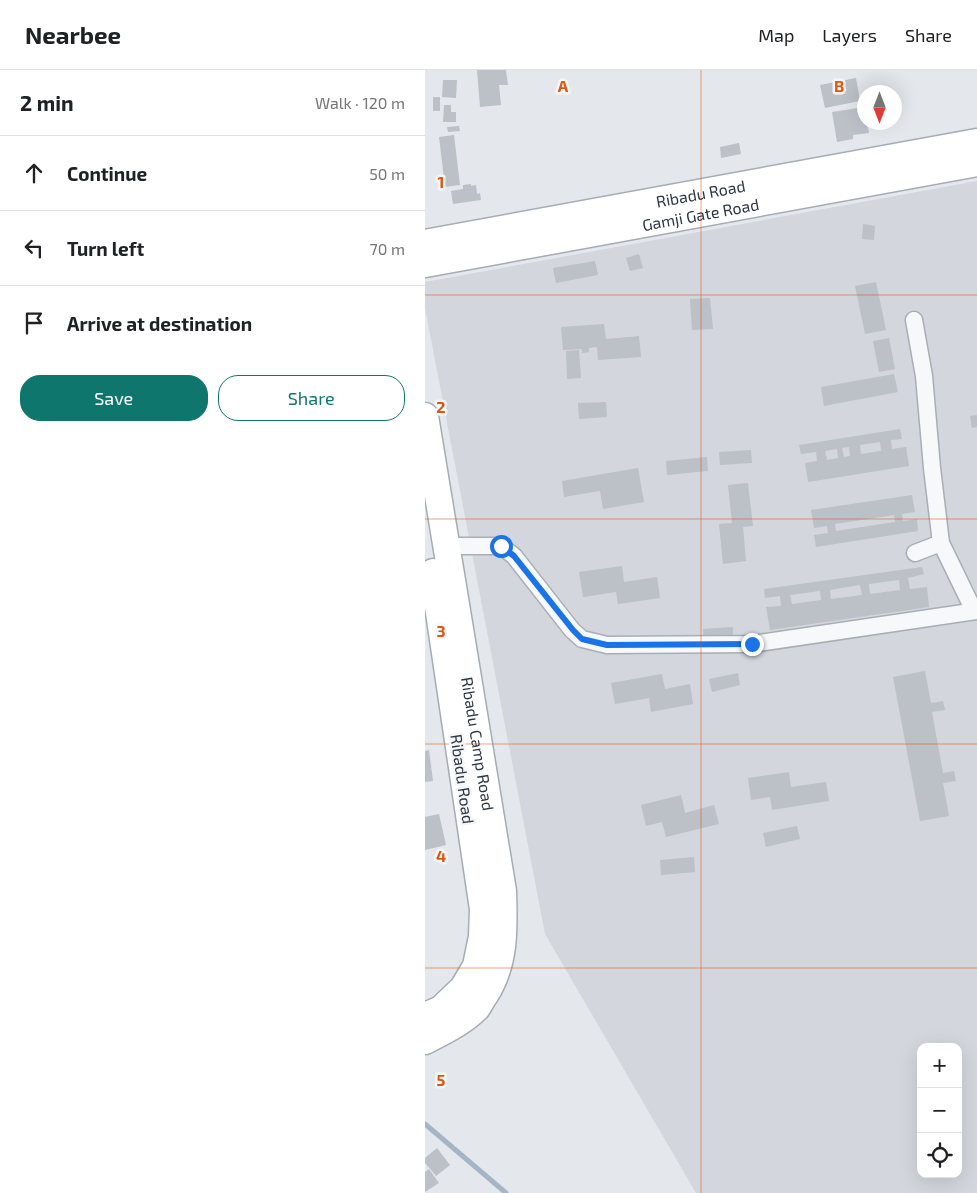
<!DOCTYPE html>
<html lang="en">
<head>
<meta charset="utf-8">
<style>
	:root { --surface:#fff; --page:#f6f6f6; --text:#202124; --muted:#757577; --line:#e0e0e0; --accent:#0f766e }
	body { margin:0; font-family:"Exo 2",sans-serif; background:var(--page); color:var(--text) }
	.controls { position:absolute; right:15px; bottom:15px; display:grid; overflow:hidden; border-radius:10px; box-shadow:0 5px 20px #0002 }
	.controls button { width:45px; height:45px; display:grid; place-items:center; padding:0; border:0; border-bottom:1px solid var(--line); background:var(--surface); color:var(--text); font:25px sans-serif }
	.compass { position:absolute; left:432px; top:15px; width:45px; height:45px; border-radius:50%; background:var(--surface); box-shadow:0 5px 20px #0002; rotate:180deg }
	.stop { position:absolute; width:15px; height:15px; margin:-11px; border:4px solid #1a73e8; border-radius:50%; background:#fff }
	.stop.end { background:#1a73e8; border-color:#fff; box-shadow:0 1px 5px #0008 }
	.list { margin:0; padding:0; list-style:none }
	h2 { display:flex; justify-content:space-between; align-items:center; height:65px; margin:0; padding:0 20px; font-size:21px }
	h2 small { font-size:16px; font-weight:400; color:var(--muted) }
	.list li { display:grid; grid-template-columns:32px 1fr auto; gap:15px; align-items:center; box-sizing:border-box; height:75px; padding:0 20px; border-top:1px solid var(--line) }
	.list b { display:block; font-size:19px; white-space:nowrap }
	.list em { font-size:16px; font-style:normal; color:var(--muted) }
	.actions { display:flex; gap:10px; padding:15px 20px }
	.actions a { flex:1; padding:11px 0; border:1px solid var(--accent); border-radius:20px; text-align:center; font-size:18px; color:var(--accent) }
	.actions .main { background:var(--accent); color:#fff }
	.icon { flex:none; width:28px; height:28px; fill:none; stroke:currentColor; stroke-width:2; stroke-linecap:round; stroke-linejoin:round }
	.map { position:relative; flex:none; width:552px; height:1123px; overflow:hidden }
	header { display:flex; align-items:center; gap:30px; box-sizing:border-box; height:70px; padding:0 25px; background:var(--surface); border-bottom:1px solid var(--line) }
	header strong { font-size:24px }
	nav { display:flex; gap:28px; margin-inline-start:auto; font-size:18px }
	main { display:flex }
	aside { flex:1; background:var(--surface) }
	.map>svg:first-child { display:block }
</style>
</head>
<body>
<header>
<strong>Nearbee</strong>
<nav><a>Map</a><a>Layers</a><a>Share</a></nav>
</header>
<main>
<aside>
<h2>2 min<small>Walk · 120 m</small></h2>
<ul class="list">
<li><svg class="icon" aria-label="ahead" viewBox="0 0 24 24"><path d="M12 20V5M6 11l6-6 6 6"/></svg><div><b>Continue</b></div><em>50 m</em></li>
<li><svg class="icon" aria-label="left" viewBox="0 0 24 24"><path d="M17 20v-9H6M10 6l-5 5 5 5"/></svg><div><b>Turn left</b></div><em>70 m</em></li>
<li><svg class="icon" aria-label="arrive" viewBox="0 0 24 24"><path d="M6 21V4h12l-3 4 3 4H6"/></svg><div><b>Arrive at destination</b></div></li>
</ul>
<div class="actions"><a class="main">Save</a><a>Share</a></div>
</aside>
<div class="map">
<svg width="552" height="1123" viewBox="0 0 552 1123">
	<rect width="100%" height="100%" fill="#e4e7eb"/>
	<path fill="#d3d6dc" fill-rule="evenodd" d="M552 111V1123H271L120 864 0 238V212ZM496 977H533V1104H496Z"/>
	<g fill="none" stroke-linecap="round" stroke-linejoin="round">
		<path stroke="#a3b5c7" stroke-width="5" d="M0 1054 81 1123"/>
	</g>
	<g fill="#bcc0c7" fill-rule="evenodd">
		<path d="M52 0H81L83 15H74L76 35 55 37Z"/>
		<path d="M431 8 435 31 400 38 395 15Z"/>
		<path d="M18 10H32L31 28 17 27Z"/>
		<rect x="8" y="27" width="7" height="14"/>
		<path d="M19 35H26V42H31V52H18Z"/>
		<path d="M439 37 440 52H442L444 63 428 65V69L412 72 407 42Z"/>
		<path d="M34 56 35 61 23 62 22 57Z"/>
		<path d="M29 65 35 115 20 117 14 67Z"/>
		<path d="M314 73 316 84 296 88 295 77Z"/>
		<path d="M46 114V116L51 115 52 124 55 123 56 130 28 134 26 121 38 119V115Z"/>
		<path d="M438 154 450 156 449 170 437 169Z"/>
		<path d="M214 184 218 198 205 201 201 188Z"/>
		<path d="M170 191 173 205 131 213 128 198Z"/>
		<path d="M451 212 461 260 440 264 430 216Z"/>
		<path d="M285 228 288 259 267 260 265 229Z"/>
		<path d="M179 254 181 269 214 266 216 287 173 290 172 277 164 278V282L157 283V279L138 280 136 257Z"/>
		<path d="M464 268 470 299 454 302 448 271Z"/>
		<path d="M154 280 156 308 142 309 141 281Z"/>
		<path d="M469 304 473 322 399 336 396 317Z"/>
		<path d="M181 332 182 347 154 349 153 333Z"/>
		<path d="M552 345V357L547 358 545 346Z"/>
		<path d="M475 359 477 369 466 370 467 379 481 377 484 396 383 412 380 393 392 391 391 382 376 384 374 375ZM455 372 456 381 436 384 435 375ZM424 377 425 386 419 387 417 378ZM412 379 413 388 402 390 400 381Z"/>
		<path d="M326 380 327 393 295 395 294 382Z"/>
		<path d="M282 387 283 401 242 405 241 391Z"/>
		<path d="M213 398 219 432 178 439 175 421 139 427 137 411Z"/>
		<path d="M323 413 328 456 318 457 321 491 298 494 294 454 307 453 303 415Z"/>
		<path d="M487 425 490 442 477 444 478 451 492 449 493 461 391 477 389 465 403 463 402 456 389 458 386 440ZM469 445 470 452 411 461 410 454Z"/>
		<path d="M197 496 199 512 232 507 235 528 193 534 191 522 158 527 154 502Z"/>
		<path d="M497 497 499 504 483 508 485 519 502 517 504 537 345 560 341 537 356 536 355 526 340 528 339 519ZM474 510 475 520 445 524 444 514ZM435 515 437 525 406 529 405 520ZM395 521 396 530 367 534 365 525Z"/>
		<path d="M308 557V572L279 573 278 559Z"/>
		<path d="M500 601 506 633 518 631 520 640 507 642 518 703 529 701 531 711 518 713 524 746 495 751 468 607Z"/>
		<path d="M313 603 315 615 287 622 284 609Z"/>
		<path d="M237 604 240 619 265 614 268 634 226 642 224 628 190 634 186 613Z"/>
		<path d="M4 680 8 711 0 712V681Z"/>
		<path d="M364 702 366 717 401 712 404 731 347 740 345 727 326 730 323 708Z"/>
		<path d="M256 725 260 743 289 735 294 754 241 767 237 752 221 756 216 735Z"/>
		<path d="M14 744 21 775 0 780V747Z"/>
		<path d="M372 756 375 769 341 777 338 763Z"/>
		<path d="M269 787 270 802 236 805 235 790Z"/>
		<path d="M12 1078 25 1095 11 1106 0 1093V1088Z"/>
		<path d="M4 1099 14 1113 0 1122V1102Z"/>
	</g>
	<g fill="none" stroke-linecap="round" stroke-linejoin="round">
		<defs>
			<g id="street">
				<path d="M489 250 499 306 507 398 516 473 549 541"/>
				<path d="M22 476H76L89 486 147 560 157 569 182 575 327 574 552 541"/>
				<path d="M490 483 516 473"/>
			</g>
			<g id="primary">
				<path id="s1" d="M0 173 552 72"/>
				<path id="s2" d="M0 194 552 93"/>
				<path id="s3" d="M0 346 78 821C79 857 81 893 60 925 57 929 55 934 52 938 38 952 18 962 0 971"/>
				<path d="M0 946 16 939 38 918 51 896 57 867 58 839 8 502"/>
			</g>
		</defs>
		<use href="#street" stroke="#a9aeb5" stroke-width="19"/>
		<use href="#primary" stroke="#a5acb5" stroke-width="29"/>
		<use href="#street" stroke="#f7f8f9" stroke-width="16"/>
		<use href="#primary" stroke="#fff" stroke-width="26"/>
	</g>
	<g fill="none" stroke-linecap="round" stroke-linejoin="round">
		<path stroke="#1a73e8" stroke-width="6" d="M76 476 89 486 148 560 157 569 182 575 327 574"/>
	</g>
	<path fill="none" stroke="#df570f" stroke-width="1" stroke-opacity="0.55" d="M276 0V1123M0 225H552M0 449H552M0 674H552M0 898H552"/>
	<g text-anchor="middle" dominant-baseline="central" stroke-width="5" stroke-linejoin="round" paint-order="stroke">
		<g font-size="16" fill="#2d3542" stroke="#f4f6f8">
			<text stroke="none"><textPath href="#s1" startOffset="280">Ribadu Road</textPath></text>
			<text stroke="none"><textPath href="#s2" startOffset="280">Gamji Gate Road</textPath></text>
			<text stroke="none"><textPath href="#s3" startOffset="332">Ribadu Camp Road</textPath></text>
			<text transform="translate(38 709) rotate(82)">Ribadu Road</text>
		</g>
	</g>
	<g font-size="16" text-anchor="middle" font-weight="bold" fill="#df570f" stroke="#f4f6f8" stroke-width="5" stroke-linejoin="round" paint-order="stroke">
		<text x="138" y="22">A</text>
		<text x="414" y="22">B</text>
		<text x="16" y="118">1</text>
		<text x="16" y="343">2</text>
		<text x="16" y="567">3</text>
		<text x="16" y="792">4</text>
		<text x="16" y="1016">5</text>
	</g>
</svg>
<div class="controls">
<button>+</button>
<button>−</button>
<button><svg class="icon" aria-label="locate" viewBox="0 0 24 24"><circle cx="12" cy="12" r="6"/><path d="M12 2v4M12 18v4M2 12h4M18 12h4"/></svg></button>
</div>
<svg class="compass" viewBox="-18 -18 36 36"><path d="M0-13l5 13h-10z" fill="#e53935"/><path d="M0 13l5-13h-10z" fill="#757577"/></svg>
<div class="stop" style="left:76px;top:476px"></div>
<div class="stop end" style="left:327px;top:574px"></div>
</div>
</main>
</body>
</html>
